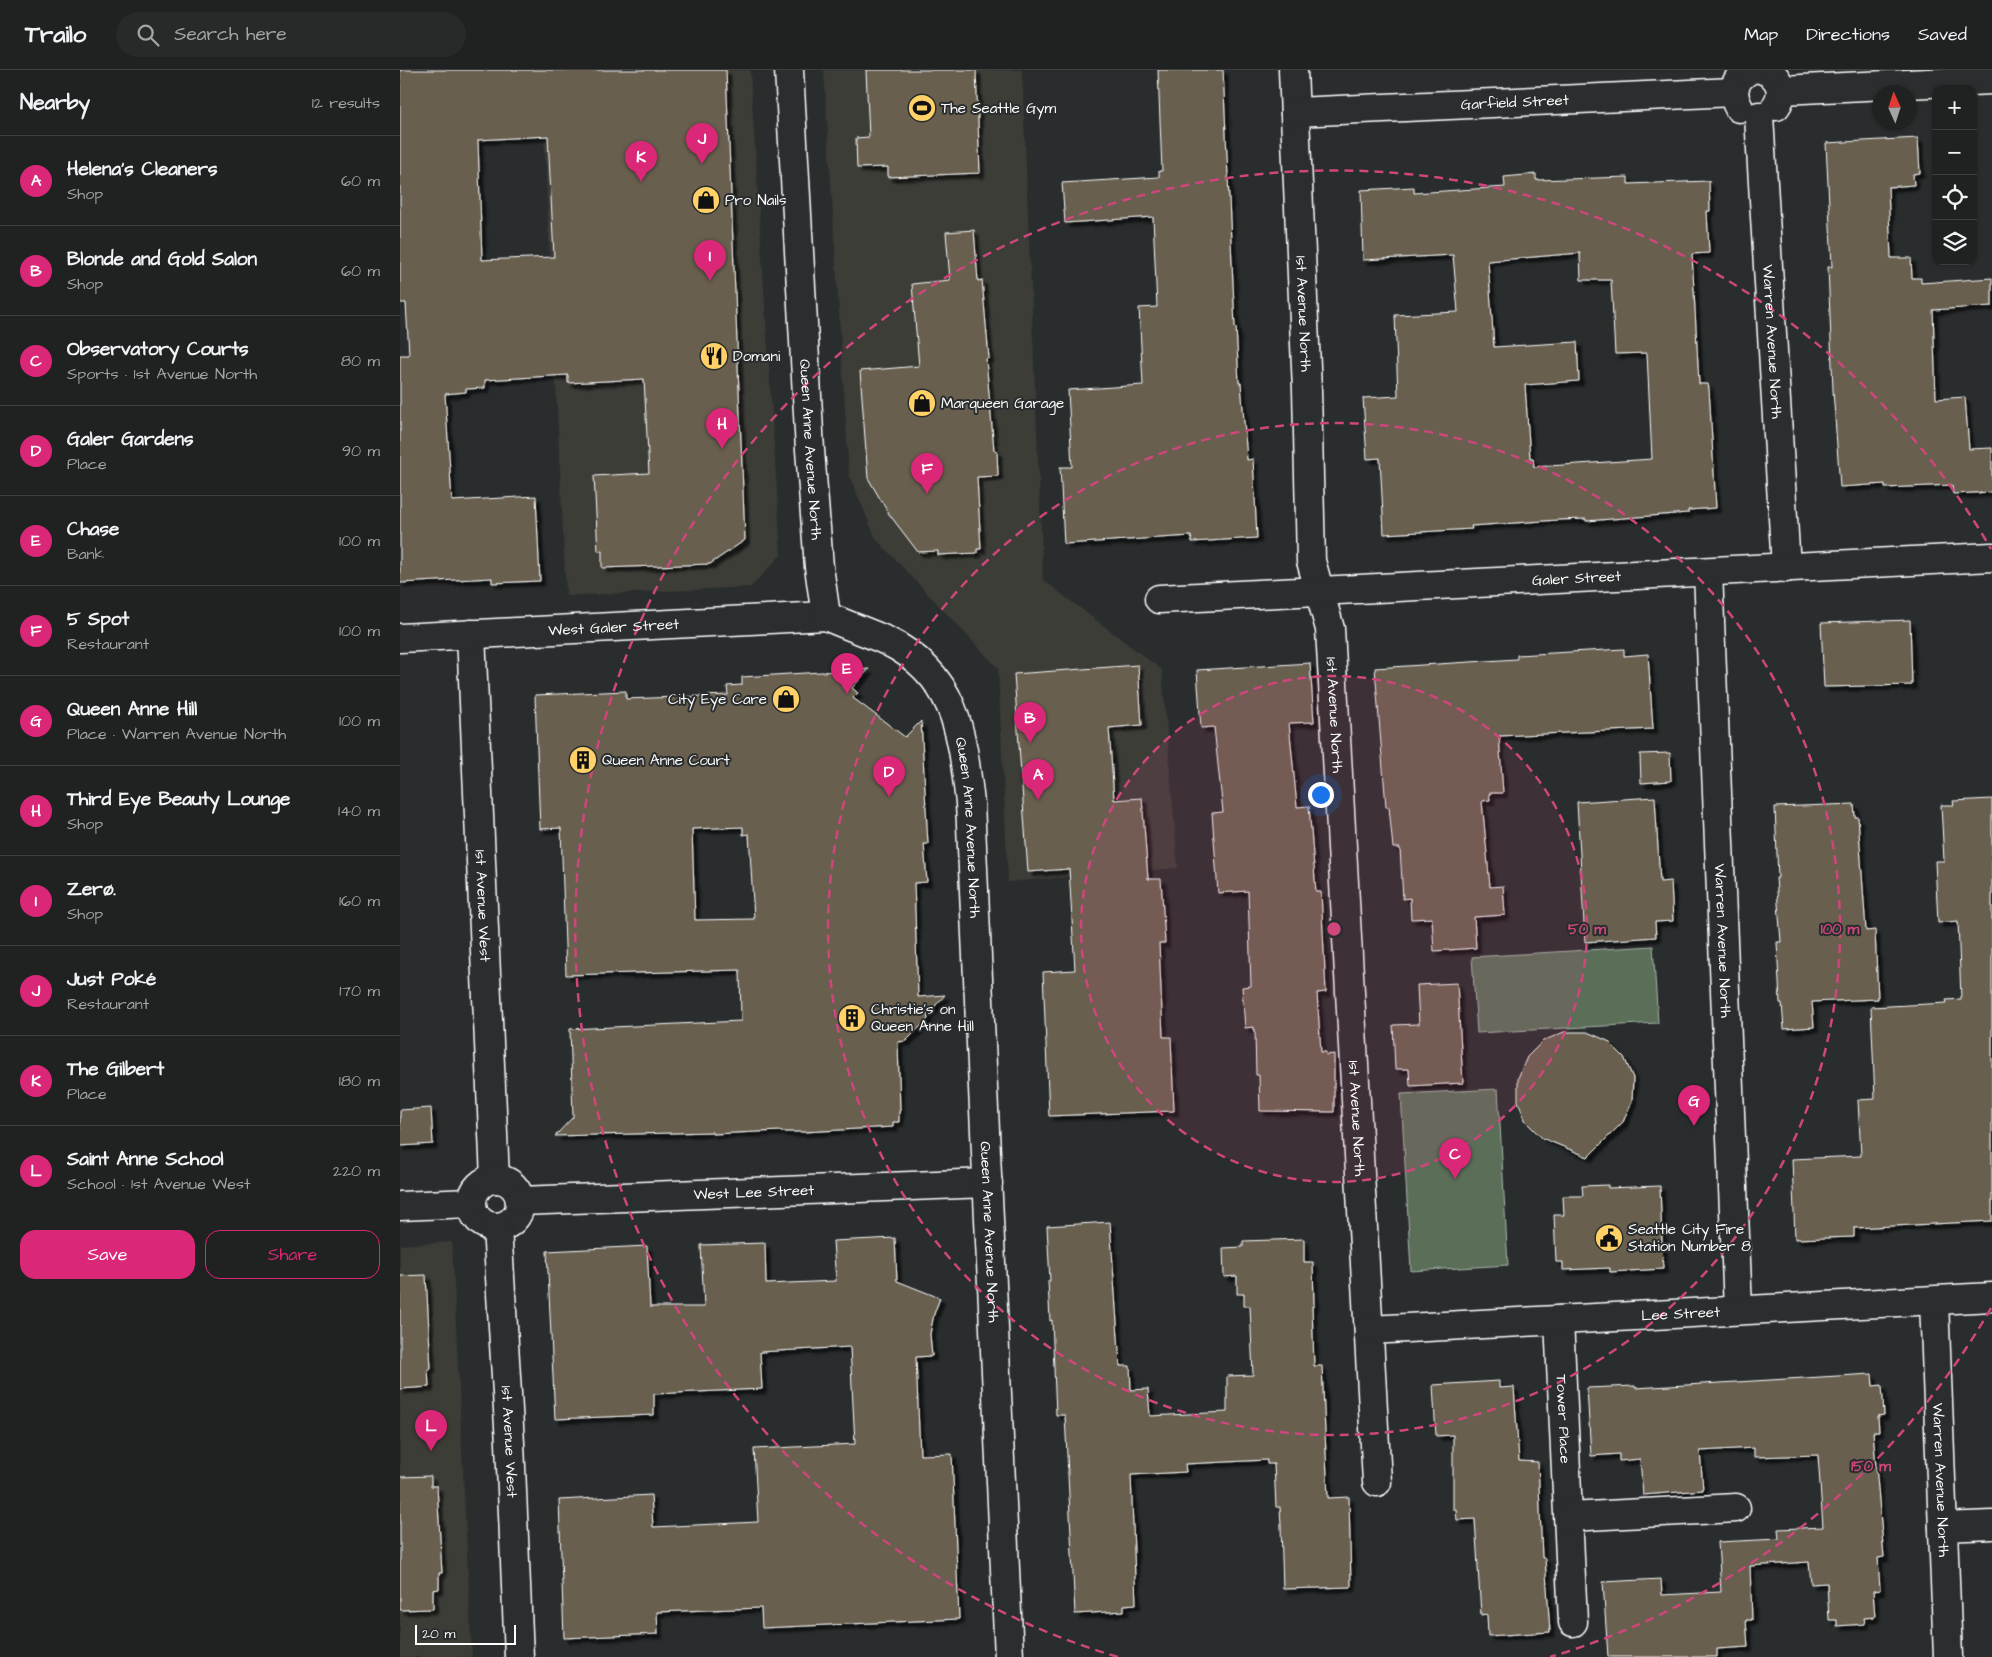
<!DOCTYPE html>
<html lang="en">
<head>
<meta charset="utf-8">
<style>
	:root { --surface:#202222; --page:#282a2a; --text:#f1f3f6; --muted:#a2a4a5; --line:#3d3f40; --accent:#db2777 }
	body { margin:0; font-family:"Architects Daughter",sans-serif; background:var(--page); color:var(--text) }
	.controls { position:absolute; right:15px; top:15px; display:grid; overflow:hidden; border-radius:10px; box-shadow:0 1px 4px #0004 }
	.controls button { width:45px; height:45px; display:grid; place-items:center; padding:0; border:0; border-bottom:1px solid var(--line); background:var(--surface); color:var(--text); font:25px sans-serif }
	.compass { position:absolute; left:1472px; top:15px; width:45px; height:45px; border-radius:50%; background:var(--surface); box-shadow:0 1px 4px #0004; rotate:357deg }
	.scale { position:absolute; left:15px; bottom:12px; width:101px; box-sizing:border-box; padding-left:5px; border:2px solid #fff; border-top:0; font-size:14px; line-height:18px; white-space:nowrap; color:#fff; -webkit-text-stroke:4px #2a2d2e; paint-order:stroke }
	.you { position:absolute; left:920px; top:724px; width:18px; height:18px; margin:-12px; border:4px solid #fff; border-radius:50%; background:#1a73e8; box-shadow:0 0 0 8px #1a73e833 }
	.badge { display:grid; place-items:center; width:32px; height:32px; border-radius:50%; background:var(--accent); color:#fff; font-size:16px; font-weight:700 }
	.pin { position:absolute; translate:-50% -41px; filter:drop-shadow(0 1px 2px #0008) }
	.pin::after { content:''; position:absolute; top:26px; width:18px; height:15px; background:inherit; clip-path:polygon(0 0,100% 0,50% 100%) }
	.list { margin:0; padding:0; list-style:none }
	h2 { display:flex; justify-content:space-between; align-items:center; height:65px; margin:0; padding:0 20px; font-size:21px }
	h2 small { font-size:16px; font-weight:400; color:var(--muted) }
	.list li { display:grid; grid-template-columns:32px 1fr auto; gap:15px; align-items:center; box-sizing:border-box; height:90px; padding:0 20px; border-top:1px solid var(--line) }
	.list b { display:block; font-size:19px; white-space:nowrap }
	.list p { margin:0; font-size:16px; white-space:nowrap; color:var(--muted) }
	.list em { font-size:16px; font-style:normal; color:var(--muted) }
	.actions { display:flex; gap:10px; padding:15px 20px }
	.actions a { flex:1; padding:11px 0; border:1px solid var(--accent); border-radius:15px; text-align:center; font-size:18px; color:var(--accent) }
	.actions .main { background:var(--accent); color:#fff }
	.icon { flex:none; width:28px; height:28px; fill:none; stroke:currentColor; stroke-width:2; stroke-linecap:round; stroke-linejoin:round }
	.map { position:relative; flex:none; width:1592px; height:1587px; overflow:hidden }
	header { display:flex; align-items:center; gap:30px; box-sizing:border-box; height:70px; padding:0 25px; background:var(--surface); border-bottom:1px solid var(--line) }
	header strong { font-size:24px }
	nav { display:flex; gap:28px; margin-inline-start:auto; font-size:18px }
	.search { width:350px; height:45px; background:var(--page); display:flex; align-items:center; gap:12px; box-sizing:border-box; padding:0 18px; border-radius:28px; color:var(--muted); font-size:19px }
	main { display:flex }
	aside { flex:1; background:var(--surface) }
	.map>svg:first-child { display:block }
</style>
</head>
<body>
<header>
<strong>Trailo</strong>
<div class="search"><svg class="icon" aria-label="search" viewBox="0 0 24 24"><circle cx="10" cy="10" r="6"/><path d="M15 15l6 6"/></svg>Search here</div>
<nav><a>Map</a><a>Directions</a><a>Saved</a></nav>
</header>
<main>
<aside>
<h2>Nearby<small>12 results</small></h2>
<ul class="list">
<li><span class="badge">A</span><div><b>Helena’s Cleaners</b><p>Shop</p></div><em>60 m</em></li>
<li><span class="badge">B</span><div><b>Blonde and Gold Salon</b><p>Shop</p></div><em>60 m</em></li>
<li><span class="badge">C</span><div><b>Observatory Courts</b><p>Sports · 1st Avenue North</p></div><em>80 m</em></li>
<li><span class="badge">D</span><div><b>Galer Gardens</b><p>Place</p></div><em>90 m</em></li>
<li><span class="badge">E</span><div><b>Chase</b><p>Bank</p></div><em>100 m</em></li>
<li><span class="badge">F</span><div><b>5 Spot</b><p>Restaurant</p></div><em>100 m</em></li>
<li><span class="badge">G</span><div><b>Queen Anne Hill</b><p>Place · Warren Avenue North</p></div><em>100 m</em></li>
<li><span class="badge">H</span><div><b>Third Eye Beauty Lounge</b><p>Shop</p></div><em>140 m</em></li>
<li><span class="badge">I</span><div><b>Zerø.</b><p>Shop</p></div><em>160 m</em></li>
<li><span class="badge">J</span><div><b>Just Poké</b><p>Restaurant</p></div><em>170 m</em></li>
<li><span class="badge">K</span><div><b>The Gilbert</b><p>Place</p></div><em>180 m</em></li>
<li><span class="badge">L</span><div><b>Saint Anne School</b><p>School · 1st Avenue West</p></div><em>220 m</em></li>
</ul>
<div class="actions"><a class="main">Save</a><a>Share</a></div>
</aside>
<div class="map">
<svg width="1592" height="1587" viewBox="0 0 1592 1587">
	<defs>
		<filter id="shadow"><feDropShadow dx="4.5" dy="4.5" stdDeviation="1" flood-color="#0009"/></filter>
	</defs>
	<rect width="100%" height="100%" fill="#2a2d2e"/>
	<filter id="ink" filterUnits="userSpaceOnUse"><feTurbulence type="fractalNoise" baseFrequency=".02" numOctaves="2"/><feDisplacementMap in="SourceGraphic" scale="10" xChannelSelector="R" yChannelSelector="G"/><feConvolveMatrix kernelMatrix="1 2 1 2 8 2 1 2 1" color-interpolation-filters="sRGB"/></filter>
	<g filter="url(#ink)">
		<g fill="#3c3c38">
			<path d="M141 0H350L381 485 351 517 166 526Z"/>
			<path d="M424 0H622L643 510 762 600 778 798 608 812 598 598 476 469 449 405Z"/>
			<path d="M52 1172 72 1587H0V1175Z"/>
		</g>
		<g fill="#5a6e59" stroke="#acb6ac">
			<path d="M1253 876 1258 953 1077 963 1072 887Z"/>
			<path d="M1098 1019 1108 1195 1011 1201 1001 1024Z"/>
		</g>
		<g fill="#675e4f" stroke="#fff" fill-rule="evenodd" filter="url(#shadow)">
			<path d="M0 0H326L345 470 310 494 202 498V481H198L194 406 249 403 244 309 168 313V305L85 310V318L66 319V322L45 324 52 431 136 426 140 511 92 513V508L0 513V285H9L6 233H0ZM148 66 154 187 82 190 78 70Z"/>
			<path d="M466 0H576L580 103 488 107V97L457 98 456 68 469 67Z"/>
			<path d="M758 0H823L835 257H836L839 313H841L847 390 853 389 857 468 792 472 791 466 664 474 660 397H672L668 320 743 315 739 238 757 237 753 147 665 153 662 113 759 107V101H762Z"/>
			<path d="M1518 68 1520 103 1513 104 1514 115 1488 117 1491 188H1511L1512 208H1521V213L1592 208V236L1533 240 1536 329 1565 327 1569 379 1592 378V422L1553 424 1552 415 1485 418V414L1440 417 1433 320 1428 197H1432L1426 73Z"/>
			<path d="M1136 104V110L1228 107V114L1309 111 1310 141H1307L1309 183 1292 184 1299 314H1308L1309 319 1316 438 1288 440V443L1186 451V449L1158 450 1071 456 1072 459 984 464 980 388 967 389 963 328 998 326 995 245 1058 242 1053 185 963 190 961 120 1014 117V123L1105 117 1104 107ZM1180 183 1181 210H1211L1215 284 1247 283 1252 389 1134 397 1133 388H1130L1125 315 1179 311 1177 272 1094 277 1088 191Z"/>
			<path d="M574 160 578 211 582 210 589 288 586 289 594 380 597 381 598 406 577 407 581 479H577V483L538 485V481L518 482 489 444 468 408 460 301 519 296 512 214 550 210 546 162Z"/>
			<path d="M1510 550 1512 615 1424 617 1421 553Z"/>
			<path d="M1224 579V586L1248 584 1253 659 1099 666 1103 723H1089L1090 730 1082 731 1090 817 1103 816 1105 845 1074 847 1076 878 1034 881 1032 848 1011 849 1010 828 1003 829 1000 778H993L989 737H986L975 598 1117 589V585Z"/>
			<path d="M910 593 914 652 889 653 897 737 909 736 916 822H921L926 922 917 923 921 982H926V985L934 984V1042L860 1041 859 1005H856L855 962H854V957L845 958 842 917 851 916 848 821 818 823 812 743 823 742 814 657 801 658 797 600Z"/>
			<path d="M738 595 742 655 709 658 714 730 742 728 748 809H761L765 873H759L763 967H771L774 1041 649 1046 643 902 675 900 669 799 628 802 614 604Z"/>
			<path d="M469 599 452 618 458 623 453 628 505 667 521 651 528 774H524L527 812 514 813 518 927 545 925 527 945 528 949 506 971 498 972 500 1041H499V1052H493V1057L404 1062H381V1061L312 1064V1062L155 1066 173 1047 170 959 341 951 340 900 166 905 161 758 140 759 135 625 226 621V629L328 625 327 616 342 615V607ZM343 757V765L349 764 354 849 295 850 292 759Z"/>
			<path d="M1270 683 1271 711 1241 713 1240 684Z"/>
			<path d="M1255 727 1260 812 1271 811 1273 851 1255 852 1256 867 1185 872 1177 732Z"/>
			<path d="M1592 729V1151L1454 1158V1167L1395 1169 1392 1089 1461 1086 1458 1030 1475 1029 1471 937 1547 933 1546 930 1561 929 1558 851 1538 853 1535 791H1544L1541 735H1554L1553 731Z"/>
			<path d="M1454 734 1455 747H1458L1466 861 1475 860 1478 929 1412 932 1414 957 1384 959 1382 933H1380L1377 872H1381L1376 808H1378L1375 737Z"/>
			<path d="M1057 913 1063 1013 1010 1016 1009 999H995L993 955 1019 954 1017 915Z"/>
			<path d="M1164 962H1187L1208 971 1224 987 1233 1008 1232 1031 1223 1052 1188 1087 1142 1068 1126 1052 1118 1031V1008L1127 987 1143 971Z"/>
			<path d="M31 1038 33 1074 0 1076V1040Z"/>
			<path d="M1208 1115V1118L1260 1116 1263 1199 1210 1202V1198L1163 1200V1192H1156L1154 1145H1164L1163 1126H1183L1182 1116Z"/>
			<path d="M710 1152 720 1296H730L731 1320 748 1319 750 1346 827 1342V1306L853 1305 850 1236H844V1224H837V1206L824 1207 823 1178 843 1177V1171L904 1169V1192H913L914 1236H912L914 1296H922L928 1428 949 1427 951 1517 883 1519 881 1456 880 1437H876L874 1394H867V1390L785 1394 786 1402 731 1405 736 1534 724 1535V1541L675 1544 665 1345H656L652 1250 650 1251 648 1211H650L647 1156Z"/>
			<path d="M495 1168 497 1211 540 1228 534 1244 530 1264 532 1286 516 1287 520 1385 552 1384 559 1549 362 1558 361 1538 257 1542 258 1564 164 1568 159 1430 251 1425 253 1457 358 1452 354 1379 455 1374 450 1277 360 1282 362 1319 254 1324V1345L155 1349 147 1181 247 1176 250 1237H304L301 1175 365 1173 366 1214 436 1211 433 1171Z"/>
			<path d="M26 1205 31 1299H28L29 1317 0 1319V1206Z"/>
			<path d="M1472 1304 1473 1316 1482 1315 1484 1345 1478 1346 1479 1362H1473L1484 1487 1478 1488 1480 1520 1473 1521 1475 1547 1464 1548 1465 1554 1437 1556V1550H1429L1427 1513 1411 1514 1409 1492 1350 1496 1352 1550H1346L1348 1577 1317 1579V1587H1208L1203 1512 1261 1509 1262 1525 1321 1522 1318 1472 1379 1469 1378 1459 1423 1457 1418 1385 1354 1387V1378L1300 1381 1303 1420 1243 1425 1240 1389 1219 1391V1384L1191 1386 1187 1318 1235 1316V1318Z"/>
			<path d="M1099 1311V1318L1114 1317 1119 1391 1138 1392 1142 1488H1145L1150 1562 1088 1566 1087 1544 1081 1545 1075 1449 1057 1450 1056 1439H1053V1365L1036 1366 1033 1315Z"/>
			<path d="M31 1406V1416H37L42 1503H39V1519L33 1520V1539L0 1540V1407Z"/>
		</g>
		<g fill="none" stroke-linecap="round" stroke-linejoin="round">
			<defs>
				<g id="minor">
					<path id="s1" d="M893 0 907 320 911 491 930 559 977 1412"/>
					<path d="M1363 0C1379 5 1386 22 1376 36"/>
					<path d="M1381 20 1592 10"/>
					<path d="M1339 38C1330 23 1334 8 1350 0"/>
					<path id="s2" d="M895 42 1334 22"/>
					<path id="s3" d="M1359 46 1386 498"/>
					<path id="s4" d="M1308 502 1338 1240"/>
					<path id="s5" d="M759 529 1592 487"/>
					<path id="s6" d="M71 564 95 1109"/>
					<circle cx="96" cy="1133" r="24"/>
					<path id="s7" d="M120 1131 588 1113"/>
					<path d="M0 1136 71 1133"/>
					<path id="s8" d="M97 1157 110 1373 119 1587"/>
					<path id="s9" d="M1534 1231 1548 1587"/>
					<path id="s10" d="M1159 1250 1173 1552"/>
					<path id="s11" d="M969 1260 1592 1227"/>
					<path d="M1169 1447 1336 1438"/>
					<path d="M1543 1457 1592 1455"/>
				</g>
				<g id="tertiary">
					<path id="s12" d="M0 568 426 546"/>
				</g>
				<g id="secondary">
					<path id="s13" d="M389 0 410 380 419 497 426 546C446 555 467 562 487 571 557 605 562 664 570 733L609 1587"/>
				</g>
			</defs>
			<use href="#minor" stroke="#fff" stroke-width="31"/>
			<use href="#tertiary" stroke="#fff" stroke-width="31"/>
			<use href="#secondary" stroke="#fff" stroke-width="31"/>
			<use href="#minor" stroke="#2a2d2e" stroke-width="28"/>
			<use href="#tertiary" stroke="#2a2d2e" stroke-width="28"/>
			<use href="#secondary" stroke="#2a2d2e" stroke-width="28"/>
		</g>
	</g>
	<circle cx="934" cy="859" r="253" fill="#ce467c" fill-opacity=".12"/>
	<g fill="none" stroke="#ce467c" stroke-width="2.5" stroke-dasharray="9 6">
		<circle cx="934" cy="859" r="253"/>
		<circle cx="934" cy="859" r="506"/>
		<path d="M1591 1238A759 759 0 0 1 1150 1587M718 1587A759 759 0 1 1 1591 479"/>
	</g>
	<defs>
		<symbol id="stadium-disc" viewBox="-11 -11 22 22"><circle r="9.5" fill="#ffd166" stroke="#2a2d2e"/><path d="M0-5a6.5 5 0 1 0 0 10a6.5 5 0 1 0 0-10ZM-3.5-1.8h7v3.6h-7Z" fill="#111"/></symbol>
		<symbol id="shop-disc" viewBox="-11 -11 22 22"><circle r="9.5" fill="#ffd166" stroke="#2a2d2e"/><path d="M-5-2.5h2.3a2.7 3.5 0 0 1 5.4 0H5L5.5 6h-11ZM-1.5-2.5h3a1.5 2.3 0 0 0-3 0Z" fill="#111"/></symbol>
		<symbol id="restaurant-disc" viewBox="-11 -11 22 22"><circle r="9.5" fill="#ffd166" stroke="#2a2d2e"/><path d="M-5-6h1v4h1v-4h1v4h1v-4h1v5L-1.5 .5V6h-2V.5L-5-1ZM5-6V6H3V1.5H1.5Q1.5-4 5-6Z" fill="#111"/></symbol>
		<symbol id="building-disc" viewBox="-11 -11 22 22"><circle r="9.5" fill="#ffd166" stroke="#2a2d2e"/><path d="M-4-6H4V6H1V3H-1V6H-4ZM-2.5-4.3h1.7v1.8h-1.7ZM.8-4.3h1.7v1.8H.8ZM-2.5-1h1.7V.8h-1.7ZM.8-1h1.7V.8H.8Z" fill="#111"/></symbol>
		<symbol id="civic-disc" viewBox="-11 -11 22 22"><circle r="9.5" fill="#ffd166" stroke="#2a2d2e"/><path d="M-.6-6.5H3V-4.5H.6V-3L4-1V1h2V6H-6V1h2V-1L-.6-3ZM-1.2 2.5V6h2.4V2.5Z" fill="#111"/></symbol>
	</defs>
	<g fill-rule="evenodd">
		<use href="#stadium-disc" x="506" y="22" width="32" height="32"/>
		<use href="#shop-disc" x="290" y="114" width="32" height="32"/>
		<use href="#restaurant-disc" x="298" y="270" width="32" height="32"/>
		<use href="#shop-disc" x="506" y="317" width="32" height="32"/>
		<use href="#shop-disc" x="370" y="613" width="32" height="32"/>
		<use href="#building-disc" x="167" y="674" width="32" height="32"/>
		<use href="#building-disc" x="436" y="932" width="32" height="32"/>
		<use href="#civic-disc" x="1193" y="1152" width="32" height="32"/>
	</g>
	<g text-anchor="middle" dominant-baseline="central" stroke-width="4" stroke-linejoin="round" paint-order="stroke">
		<g font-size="15" fill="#fff" stroke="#2a2d2e">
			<text stroke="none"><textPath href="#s2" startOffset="220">Garfield Street</textPath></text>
			<text stroke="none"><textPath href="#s1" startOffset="244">1st Avenue North</textPath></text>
			<text stroke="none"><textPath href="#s3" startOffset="226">Warren Avenue North</textPath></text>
			<text stroke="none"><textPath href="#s13" startOffset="380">Queen Anne Avenue North</textPath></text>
			<text stroke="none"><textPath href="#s5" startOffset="418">Galer Street</textPath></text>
			<text stroke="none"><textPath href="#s12" startOffset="214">West Galer Street</textPath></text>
			<text stroke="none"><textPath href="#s1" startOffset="648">1st Avenue North</textPath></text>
			<text stroke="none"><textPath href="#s13" startOffset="830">Queen Anne Avenue North</textPath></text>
			<text stroke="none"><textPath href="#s6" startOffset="272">1st Avenue West</textPath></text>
			<text stroke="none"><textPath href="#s4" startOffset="369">Warren Avenue North</textPath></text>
			<text stroke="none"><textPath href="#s1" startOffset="1052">1st Avenue North</textPath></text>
			<text stroke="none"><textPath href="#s7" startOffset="234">West Lee Street</textPath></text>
			<text stroke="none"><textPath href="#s13" startOffset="1235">Queen Anne Avenue North</textPath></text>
			<text stroke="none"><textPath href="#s11" startOffset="312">Lee Street</textPath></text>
			<text stroke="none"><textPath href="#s10" startOffset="99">Tower Place</textPath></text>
			<text stroke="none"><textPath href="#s8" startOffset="215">1st Avenue West</textPath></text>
			<text stroke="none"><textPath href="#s9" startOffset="179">Warren Avenue North</textPath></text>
		</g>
		<g font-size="15" fill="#fff" stroke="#2a2d2e" text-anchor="start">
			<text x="541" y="38">The Seattle Gym</text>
			<text x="325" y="130">Pro Nails</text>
			<text x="333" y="286">Domani</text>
			<text x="541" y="333">Marqueen Garage</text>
			<text x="367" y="629" text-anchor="end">City Eye Care</text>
			<text x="202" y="690">Queen Anne Court</text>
			<text x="471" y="939">Christie's on<tspan x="471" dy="17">Queen Anne Hill</tspan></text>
			<text x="1228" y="1159">Seattle City Fire<tspan x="1228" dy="17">Station Number 8</tspan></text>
		</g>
	</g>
	<circle cx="934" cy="859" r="8" fill="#ce467c" stroke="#2a2d2e" stroke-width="2.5"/>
	<g font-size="15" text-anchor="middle" font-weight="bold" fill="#ce467c" stroke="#2a2d2e" stroke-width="4" stroke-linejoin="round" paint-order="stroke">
		<text x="1187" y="864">50 m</text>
		<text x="1440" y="864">100 m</text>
		<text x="1471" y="1401">150 m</text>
	</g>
</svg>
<div class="controls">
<button>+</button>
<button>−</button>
<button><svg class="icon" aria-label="locate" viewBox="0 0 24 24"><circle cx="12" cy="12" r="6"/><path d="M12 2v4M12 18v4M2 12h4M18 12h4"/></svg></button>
<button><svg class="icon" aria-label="layers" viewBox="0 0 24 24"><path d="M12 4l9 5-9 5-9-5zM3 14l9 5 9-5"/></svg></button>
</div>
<svg class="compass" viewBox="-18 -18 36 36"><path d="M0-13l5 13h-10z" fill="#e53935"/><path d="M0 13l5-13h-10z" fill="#a2a4a5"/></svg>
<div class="scale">20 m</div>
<div class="you"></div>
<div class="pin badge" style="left:638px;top:730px">A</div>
<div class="pin badge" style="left:630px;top:673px">B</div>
<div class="pin badge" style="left:1055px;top:1109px">C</div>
<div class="pin badge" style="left:489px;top:727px">D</div>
<div class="pin badge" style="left:447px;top:624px">E</div>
<div class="pin badge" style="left:527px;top:424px">F</div>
<div class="pin badge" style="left:1294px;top:1056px">G</div>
<div class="pin badge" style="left:322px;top:379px">H</div>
<div class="pin badge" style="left:310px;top:211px">I</div>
<div class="pin badge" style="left:302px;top:94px">J</div>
<div class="pin badge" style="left:241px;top:112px">K</div>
<div class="pin badge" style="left:31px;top:1381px">L</div>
</div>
</main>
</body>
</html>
